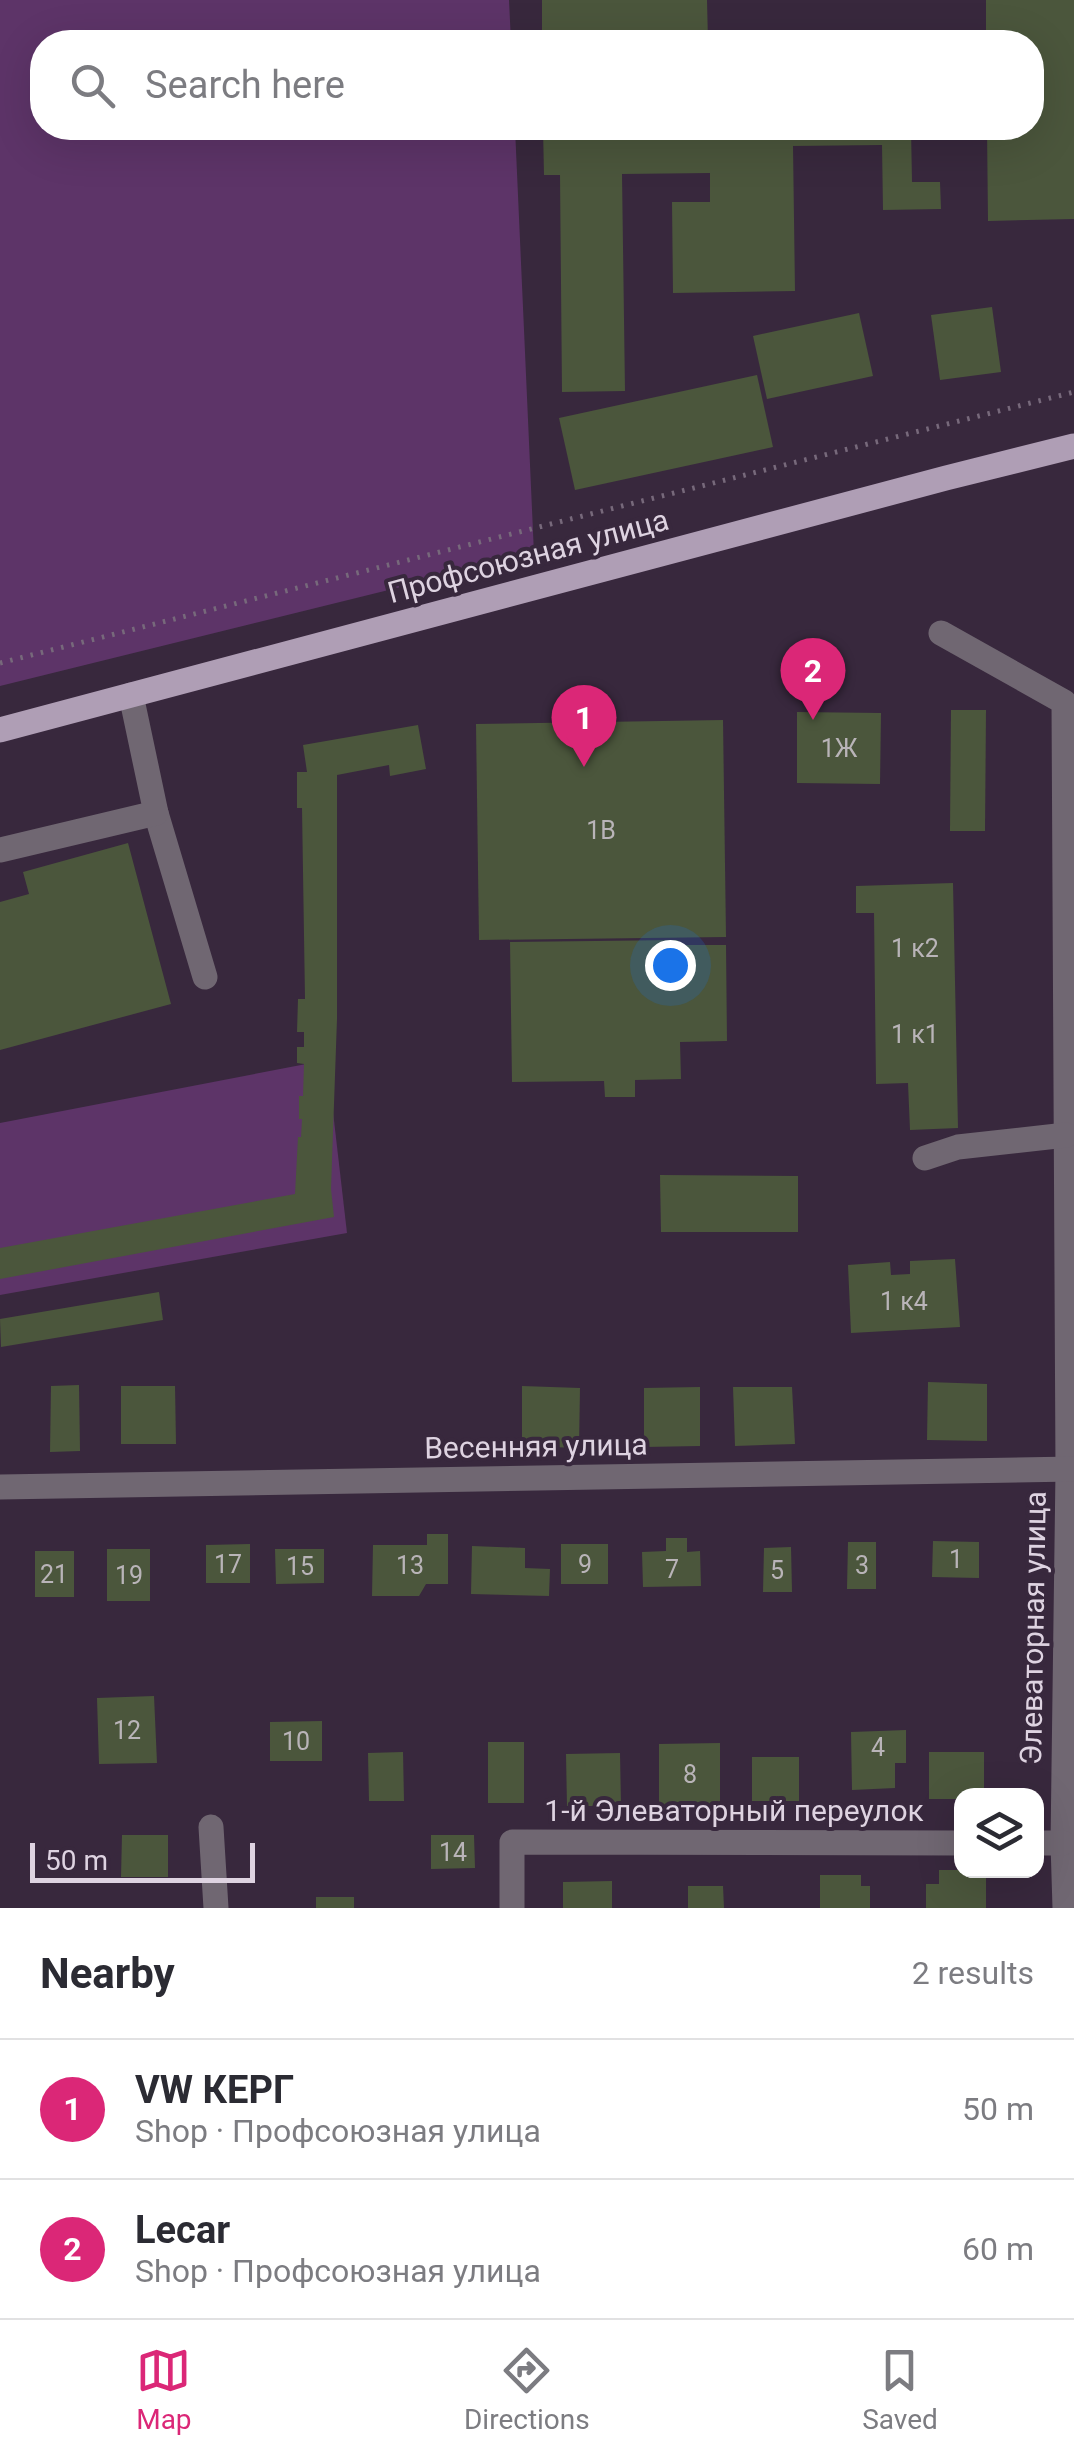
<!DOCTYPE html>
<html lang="en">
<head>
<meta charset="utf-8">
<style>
	:root { --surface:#fff; --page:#f7f7f7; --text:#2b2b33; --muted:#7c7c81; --line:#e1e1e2; --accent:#db2777 }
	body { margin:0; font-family:Roboto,sans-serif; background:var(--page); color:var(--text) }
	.controls { position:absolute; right:30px; bottom:30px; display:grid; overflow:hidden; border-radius:20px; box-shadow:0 10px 40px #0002 }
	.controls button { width:90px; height:90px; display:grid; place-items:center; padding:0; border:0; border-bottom:2px solid var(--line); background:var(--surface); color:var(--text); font:50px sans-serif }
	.scale { position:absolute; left:30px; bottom:25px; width:225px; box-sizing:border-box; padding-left:10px; border:5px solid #ded3e1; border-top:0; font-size:28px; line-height:35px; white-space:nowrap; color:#ded3e1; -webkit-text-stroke:8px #38283d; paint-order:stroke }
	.you { position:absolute; left:670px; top:965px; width:35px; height:35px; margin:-25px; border:8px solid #fff; border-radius:50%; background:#1a73e8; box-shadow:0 0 0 15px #1a73e833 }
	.badge { display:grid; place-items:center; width:65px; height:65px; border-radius:50%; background:var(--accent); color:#fff; font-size:32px; font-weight:700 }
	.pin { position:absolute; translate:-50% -82px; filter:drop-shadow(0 2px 5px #0008) }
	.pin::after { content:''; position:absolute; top:52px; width:35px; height:30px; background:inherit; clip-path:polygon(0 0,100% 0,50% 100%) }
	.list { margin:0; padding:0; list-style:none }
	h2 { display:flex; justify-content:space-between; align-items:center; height:130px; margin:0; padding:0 40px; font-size:42px }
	h2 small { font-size:32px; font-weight:400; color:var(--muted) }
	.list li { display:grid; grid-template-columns:65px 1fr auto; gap:30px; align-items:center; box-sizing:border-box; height:140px; padding:0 40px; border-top:2px solid var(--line) }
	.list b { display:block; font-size:38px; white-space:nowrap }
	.list p { margin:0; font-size:32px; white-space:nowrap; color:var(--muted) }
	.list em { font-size:32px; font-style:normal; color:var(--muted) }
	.icon { flex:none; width:55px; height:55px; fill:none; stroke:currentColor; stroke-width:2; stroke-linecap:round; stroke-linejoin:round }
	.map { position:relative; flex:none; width:1074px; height:1908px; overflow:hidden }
	.search { position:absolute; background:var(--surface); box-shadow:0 10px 40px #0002; left:30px; right:30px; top:30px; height:110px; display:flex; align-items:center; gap:25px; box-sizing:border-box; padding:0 35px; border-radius:40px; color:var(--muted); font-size:38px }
	.sheet { height:410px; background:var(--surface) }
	nav { display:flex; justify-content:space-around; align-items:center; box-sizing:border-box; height:140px; border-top:2px solid var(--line); background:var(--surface); font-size:28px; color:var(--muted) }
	nav a { display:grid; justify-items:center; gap:5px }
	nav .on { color:var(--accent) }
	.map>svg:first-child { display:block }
</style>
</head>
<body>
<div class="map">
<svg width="1074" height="1908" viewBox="0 0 1074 1908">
	<rect width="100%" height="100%" fill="#38283d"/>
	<g fill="#5d3468">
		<path d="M0 0H509L511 42H42V128H515L534 554 0 686Z"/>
		<path d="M327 1060 347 1233 0 1295V1123Z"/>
	</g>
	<g fill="#4b563c">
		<path d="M542 0H707L708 42H542Z"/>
		<path d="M986 0H1074V219L988 221 987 128H1032V42H986Z"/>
		<path d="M543 128H911L912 182H940L941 209 883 210 882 145 793 146 795 291 673 293 672 202H710V173L622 174 625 391 562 392 560 175H544Z"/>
		<path d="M992 307 1001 372 940 380 931 315Z"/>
		<path d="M859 313 873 376 767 399 753 336Z"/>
		<path d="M757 375 773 447 575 490 559 418Z"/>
		<path d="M951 710H986L985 831H950Z"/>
		<path d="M797 712 881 713 880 784 797 783Z"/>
		<path d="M723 720 726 937 479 940 476 724Z"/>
		<path d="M418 725 426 769 390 776 389 765 337 775V1019L331 1189 334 1217 0 1279V1248L295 1194 298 1137H301L302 1119H299V1096H303L304 1064 297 1063V1047H304V1032H297L298 999H305L302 808H297V772H307L303 745Z"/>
		<path d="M128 843 171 1004 0 1050V902L29 894 23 872Z"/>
		<path d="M953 883 958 1128 910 1130 908 1083 876 1084 874 913H856V886Z"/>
		<path d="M678 940 679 945H726L727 1041 680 1042 681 1079 635 1080V1097H605L604 1081 512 1082 510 942Z"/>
		<path d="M660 1175 798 1176V1232H661Z"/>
		<path d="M955 1259 960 1327 851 1333 848 1265 890 1262 891 1275 910 1274V1261Z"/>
		<path d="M159 1292 163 1320 1 1347 0 1319Z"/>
		<path d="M928 1382 987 1384V1441L927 1440Z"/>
		<path d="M79 1385 80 1451 50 1452 51 1386Z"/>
		<path d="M121 1386H175L176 1444H121Z"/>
		<path d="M522 1386 580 1388 579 1448 522 1446Z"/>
		<path d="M700 1387V1446L644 1447V1388Z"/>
		<path d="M733 1387H792L795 1444 735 1446Z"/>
		<path d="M427 1534H448V1584H426L419 1596H372L373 1545H427Z"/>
		<path d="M666 1538H687V1552L700 1551 701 1586 643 1587 642 1552 666 1551Z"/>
		<path d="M933 1541 979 1542V1578L932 1577Z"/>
		<path d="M848 1542H876V1589H847Z"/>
		<path d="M250 1544V1583H206V1545Z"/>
		<rect x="561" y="1544" width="47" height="40"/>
		<path d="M472 1546 525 1548V1568L550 1569 549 1596 471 1594Z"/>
		<path d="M791 1547 792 1592H763L764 1548Z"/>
		<rect x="107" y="1549" width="43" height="52"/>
		<path d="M275 1549H324V1583L276 1584Z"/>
		<rect x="35" y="1551" width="39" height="46"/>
		<path d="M154 1696 157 1763 99 1764 97 1698Z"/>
		<path d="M322 1721V1761H270V1722Z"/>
		<path d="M906 1730V1763H895V1788L852 1790 851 1732Z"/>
		<rect x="488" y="1742" width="36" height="61"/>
		<path d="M720 1743V1805H659V1744Z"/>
		<path d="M403 1752 404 1801H369L368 1753Z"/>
		<path d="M929 1752H984V1796H962V1799H929Z"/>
		<path d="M620 1753 621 1806H567L566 1754Z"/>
		<rect x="752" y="1757" width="47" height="44"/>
		<path d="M122 1835H168V1877H121Z"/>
		<path d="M431 1835H474L475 1868 431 1869Z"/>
		<path d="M939 1870H986V1908H926V1884H939Z"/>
		<path d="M820 1875H861V1886H870V1908H820Z"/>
		<path d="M612 1881V1908H563V1882Z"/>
		<path d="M688 1886H723L724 1908H688Z"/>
		<rect x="316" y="1897" width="38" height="11"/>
	</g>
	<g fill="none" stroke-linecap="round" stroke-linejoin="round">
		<path stroke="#77697b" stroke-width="5" stroke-dasharray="2.5 8" stroke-linecap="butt" d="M0 663 1074 392"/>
		<g stroke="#706772" stroke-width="25">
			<path d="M941 633 1064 702 1068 1470 1063 1843 1065 1908"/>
			<path d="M156 813 205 977"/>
			<path d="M0 850 156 813 131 695"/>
			<path d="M925 1158 958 1147 1066 1135"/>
			<path d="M0 1487 1074 1469"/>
			<path d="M211 1827 216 1908"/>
			<path d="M1036 1843H1063"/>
			<path d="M512 1908V1842L962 1843"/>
		</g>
		<path stroke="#af9eb5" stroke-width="25" d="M0 730 946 478 1074 446"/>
	</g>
	<g text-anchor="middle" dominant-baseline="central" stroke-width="8" stroke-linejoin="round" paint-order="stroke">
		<g font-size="25" fill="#b9b4b8">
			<text x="839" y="748">1Ж</text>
			<text x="601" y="830">1В</text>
			<text x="915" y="948">1 к2</text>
			<text x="915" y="1034">1 к1</text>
			<text x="904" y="1301">1 к4</text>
			<text x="956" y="1559">1</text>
			<text x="228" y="1564">17</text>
			<text x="585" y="1564">9</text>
			<text x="410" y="1565">13</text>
			<text x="862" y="1565">3</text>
			<text x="300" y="1566">15</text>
			<text x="672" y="1569">7</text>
			<text x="777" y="1570">5</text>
			<text x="54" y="1574">21</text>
			<text x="129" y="1575">19</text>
			<text x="127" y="1730">12</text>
			<text x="296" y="1741">10</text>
			<text x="878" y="1747">4</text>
			<text x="690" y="1774">8</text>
			<text x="453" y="1852">14</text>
		</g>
		<g font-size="30" fill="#ded3e1" stroke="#38283d">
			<text transform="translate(528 556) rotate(-15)">Профсоюзная улица</text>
			<text transform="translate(536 1446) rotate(-1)">Весенняя улица</text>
			<text transform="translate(1033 1628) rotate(-89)">Элеваторная улица</text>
			<text x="734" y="1810">1-й Элеваторный переулок</text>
		</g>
	</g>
</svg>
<div class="controls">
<button><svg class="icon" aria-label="layers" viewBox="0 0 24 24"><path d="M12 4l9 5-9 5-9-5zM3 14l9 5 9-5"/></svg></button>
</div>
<div class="scale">50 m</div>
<div class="you"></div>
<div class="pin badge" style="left:584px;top:767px">1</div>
<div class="pin badge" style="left:813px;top:720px">2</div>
<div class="search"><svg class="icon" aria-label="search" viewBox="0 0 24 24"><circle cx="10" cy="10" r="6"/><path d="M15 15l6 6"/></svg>Search here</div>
</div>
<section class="sheet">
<h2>Nearby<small>2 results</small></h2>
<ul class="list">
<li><span class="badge">1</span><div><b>VW КЕРГ</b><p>Shop · Профсоюзная улица</p></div><em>50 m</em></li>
<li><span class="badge">2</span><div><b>Lecar</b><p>Shop · Профсоюзная улица</p></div><em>60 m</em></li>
</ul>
</section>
<nav>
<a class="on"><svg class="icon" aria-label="map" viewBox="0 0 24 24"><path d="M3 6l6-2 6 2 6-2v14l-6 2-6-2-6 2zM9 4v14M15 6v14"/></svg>Map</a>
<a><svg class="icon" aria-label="directions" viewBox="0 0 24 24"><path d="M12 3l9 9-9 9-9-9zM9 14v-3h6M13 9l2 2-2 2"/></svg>Directions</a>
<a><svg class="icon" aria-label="saved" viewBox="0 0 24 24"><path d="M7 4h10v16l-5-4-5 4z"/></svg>Saved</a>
</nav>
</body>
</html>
